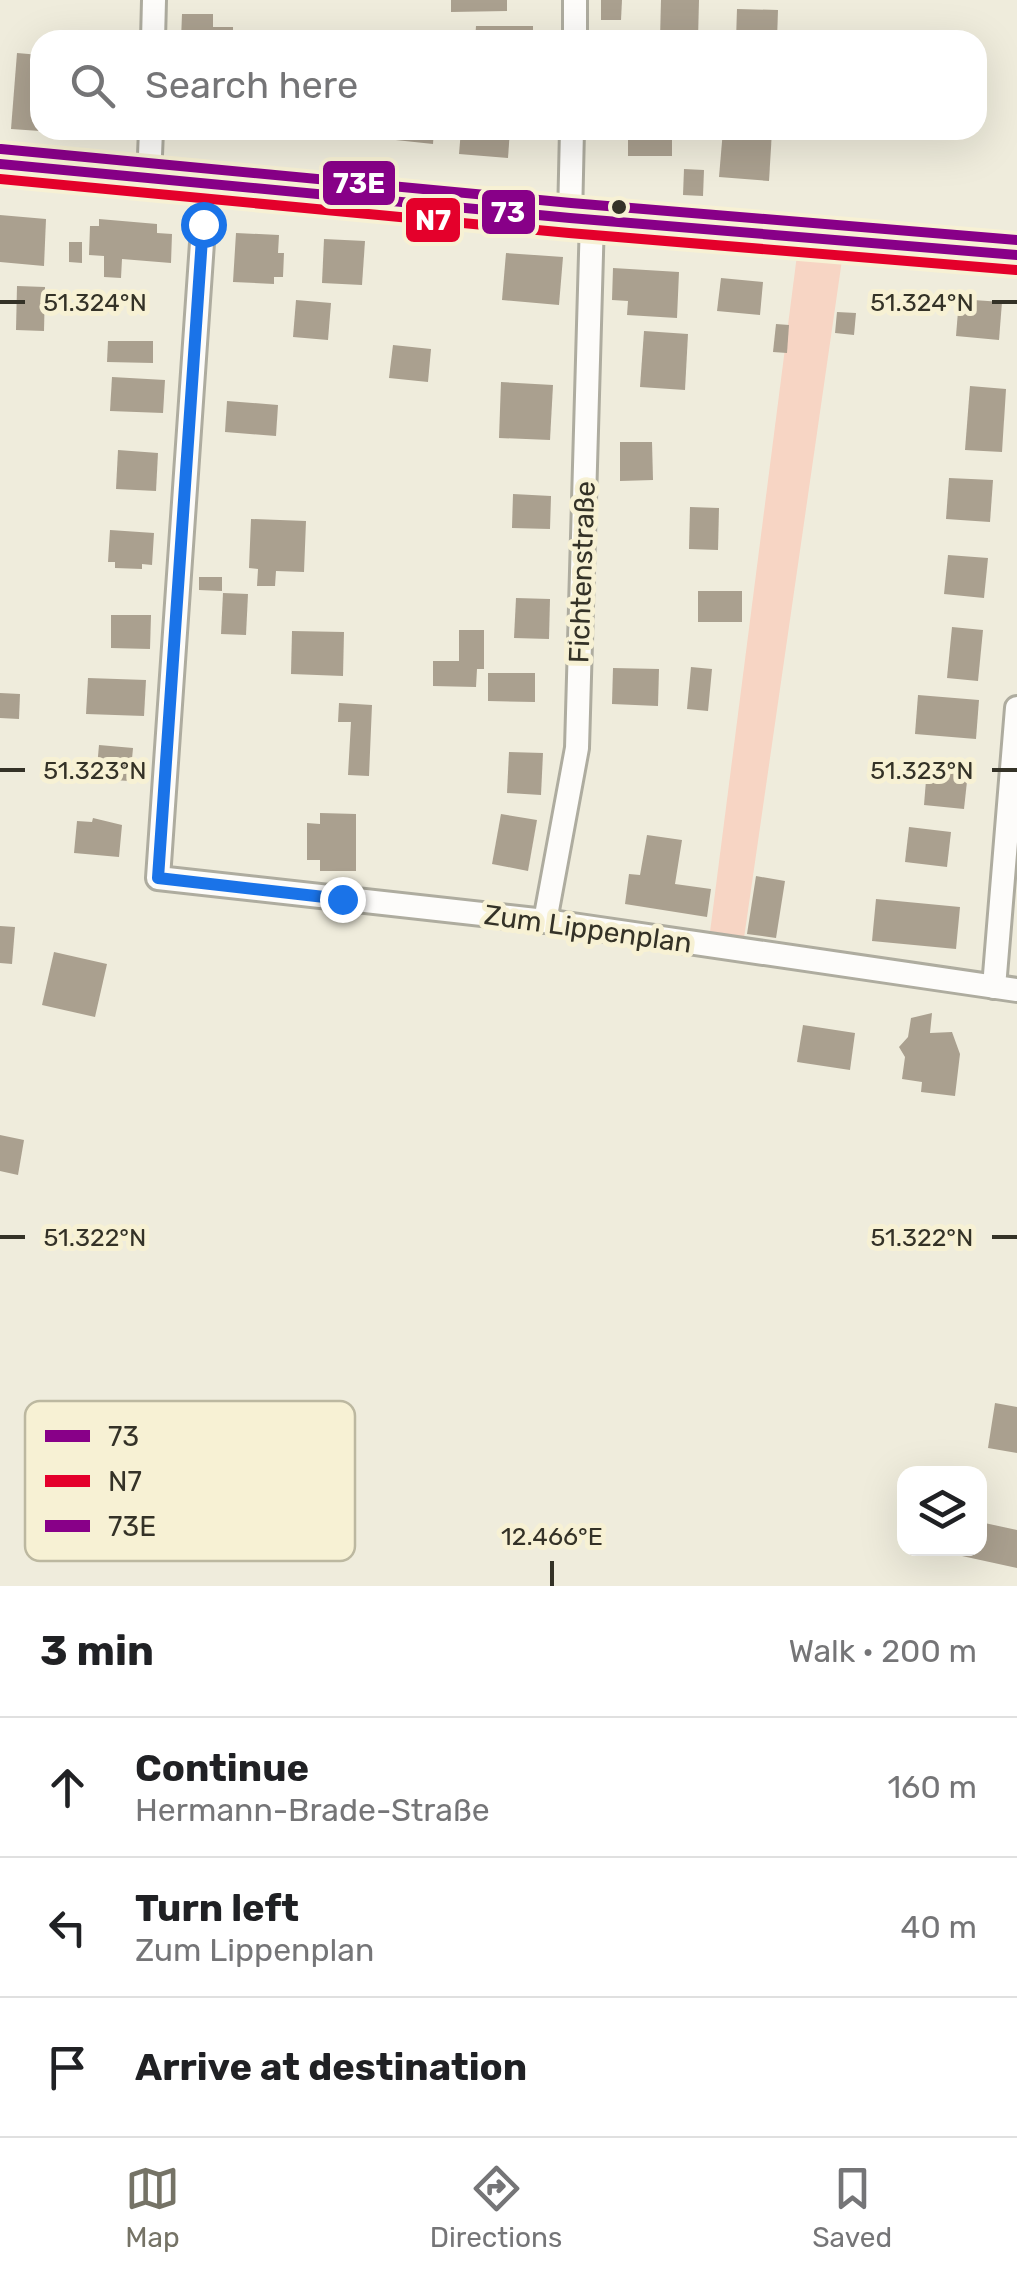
<!DOCTYPE html>
<html lang="en">
<head>
<meta charset="utf-8">
<style>
	:root { --surface:#fff; --page:#f2f2f2; --text:#202124; --muted:#757577; --line:#e0e0e0; --accent:#757366 }
	body { margin:0; font-family:Rubik,sans-serif; background:var(--page); color:var(--text) }
	.controls { position:absolute; right:30px; bottom:30px; display:grid; overflow:hidden; border-radius:20px; box-shadow:0 10px 40px #0002 }
	.controls button { width:90px; height:90px; display:grid; place-items:center; padding:0; border:0; border-bottom:2px solid var(--line); background:var(--surface); color:var(--text); font:50px sans-serif }
	.stop { position:absolute; width:30px; height:30px; margin:-22px; border:8px solid #1a73e8; border-radius:50%; background:#fff }
	.stop.end { background:#1a73e8; border-color:#fff; box-shadow:0 2px 10px #0008 }
	.list { margin:0; padding:0; list-style:none }
	h2 { display:flex; justify-content:space-between; align-items:center; height:130px; margin:0; padding:0 40px; font-size:42px }
	h2 small { font-size:32px; font-weight:400; color:var(--muted) }
	.list li { display:grid; grid-template-columns:65px 1fr auto; gap:30px; align-items:center; box-sizing:border-box; height:140px; padding:0 40px; border-top:2px solid var(--line) }
	.list b { display:block; font-size:38px; white-space:nowrap }
	.list p { margin:0; font-size:32px; white-space:nowrap; color:var(--muted) }
	.list em { font-size:32px; font-style:normal; color:var(--muted) }
	.icon { flex:none; width:55px; height:55px; fill:none; stroke:currentColor; stroke-width:2; stroke-linecap:round; stroke-linejoin:round }
	.map { position:relative; flex:none; width:1017px; height:1586px; overflow:hidden }
	.search { position:absolute; background:var(--surface); box-shadow:0 10px 40px #0002; left:30px; right:30px; top:30px; height:110px; display:flex; align-items:center; gap:25px; box-sizing:border-box; padding:0 35px; border-radius:30px; color:var(--muted); font-size:38px }
	.sheet { height:550px; background:var(--surface) }
	nav { display:flex; justify-content:space-around; align-items:center; box-sizing:border-box; height:140px; border-top:2px solid var(--line); background:var(--surface); font-size:28px; color:var(--muted) }
	nav a { display:grid; justify-items:center; gap:5px }
	nav .on { color:var(--accent) }
	.map>svg:first-child { display:block }
</style>
</head>
<body>
<div class="map">
<svg width="1017" height="1586" viewBox="0 0 1017 1586">
	<rect width="100%" height="100%" fill="#efecdc"/>
	<path fill="#f7d5c4" d="M797 255 842 260 744 938 710 932Z"/>
	<g fill="#aaa08f">
		<path d="M451 0H507V11L451 12Z"/>
		<path d="M601 0H622L621 20H601Z"/>
		<path d="M661 0H699L698 39H660Z"/>
		<path d="M737 9 778 10 777 40H736Z"/>
		<path d="M182 14H213V27H233V40H181Z"/>
		<path d="M476 26H533V40H475Z"/>
		<path d="M17 53 40 55V131L11 129Z"/>
		<path d="M378 130H434L433 144 377 138Z"/>
		<path d="M461 130H510L508 158 459 154Z"/>
		<rect x="628" y="130" width="44" height="26"/>
		<path d="M723 130 772 131 769 181 719 177Z"/>
		<path d="M684 169 704 170 703 196 683 195Z"/>
		<path d="M0 215 46 219 44 266 0 262Z"/>
		<path d="M99 219 157 224V233L172 234 171 263 122 259 121 278 104 277V256L89 255 90 226H99Z"/>
		<path d="M236 233 279 235 278 253H284L283 277H274V284L233 282Z"/>
		<path d="M324 239 365 241 362 285 322 283Z"/>
		<path d="M69 242H82V263L69 262Z"/>
		<path d="M506 253 563 257 559 305 502 300Z"/>
		<path d="M613 268 679 272 677 318 627 315 628 301 612 300Z"/>
		<path d="M721 278 763 282 760 315 717 311Z"/>
		<path d="M17 286 45 287 44 331 16 330Z"/>
		<path d="M959 299 1002 302 999 340 956 336Z"/>
		<path d="M296 300 331 303 328 340 293 337Z"/>
		<path d="M837 312 856 313 854 335 835 333Z"/>
		<path d="M776 324 789 325 787 353 773 352Z"/>
		<path d="M644 331 688 334 685 390 640 387Z"/>
		<path d="M108 341H153V363L107 362Z"/>
		<path d="M393 345 431 349 428 382 389 378Z"/>
		<path d="M112 377 165 380 163 413 110 411Z"/>
		<path d="M501 382 553 385 550 440 499 438Z"/>
		<path d="M970 386 1006 389 1002 452 965 450Z"/>
		<path d="M227 401 278 405 276 436 225 432Z"/>
		<path d="M620 442H652L653 480 620 481Z"/>
		<path d="M118 450 158 453 156 491 116 489Z"/>
		<path d="M949 478 993 480 990 522 946 519Z"/>
		<path d="M513 494 551 496 550 529 512 528Z"/>
		<path d="M690 507 719 508 718 550 689 549Z"/>
		<path d="M251 519 306 521 304 572 276 571 275 586H257L258 569 249 568Z"/>
		<path d="M110 530 154 533 152 565 142 564V569L115 568V562H108Z"/>
		<path d="M948 555 988 558 984 598 944 594Z"/>
		<path d="M199 577H222V591L199 590Z"/>
		<rect x="698" y="591" width="44" height="31"/>
		<path d="M223 593 248 594 246 635 221 634Z"/>
		<path d="M516 598 550 599 549 639 514 638Z"/>
		<path d="M111 615H151L150 649 111 648Z"/>
		<path d="M952 627 983 630 978 681 947 678Z"/>
		<path d="M459 630H484V669H477L476 687 433 686V661H459Z"/>
		<path d="M292 631 344 632 343 676 291 674Z"/>
		<path d="M691 667 712 669 708 711 687 709Z"/>
		<path d="M613 668 659 669 658 706 612 704Z"/>
		<path d="M488 673H535V702L488 701Z"/>
		<path d="M88 678 146 680 144 716 86 714Z"/>
		<path d="M0 693 20 694 19 719 0 718Z"/>
		<path d="M918 695 979 700 976 739 915 734Z"/>
		<path d="M339 703 372 705 369 776 348 775 351 722H338Z"/>
		<path d="M99 745 133 748 130 781 96 779Z"/>
		<path d="M509 752 543 753 541 795 507 793Z"/>
		<path d="M927 768 968 772 964 809 924 805Z"/>
		<path d="M320 813 356 814V871H320V860H307V823L320 824Z"/>
		<path d="M501 814 537 820 528 871 492 864Z"/>
		<path d="M93 818 122 825 119 857 74 853 77 821 92 822Z"/>
		<path d="M909 827 951 832 947 867 905 862Z"/>
		<path d="M647 835 682 840 675 884 711 889 707 917 625 904 629 874 640 875Z"/>
		<path d="M756 876 785 881 776 938 747 934Z"/>
		<path d="M876 899 960 907 956 949 872 941Z"/>
		<path d="M0 926 15 927 12 964 0 963Z"/>
		<path d="M54 952 107 964 95 1017 42 1005Z"/>
		<path d="M932 1013 930 1033 952 1032 960 1054 955 1096 921 1092 922 1082 902 1079 905 1057 899 1047 908 1037 911 1018Z"/>
		<path d="M803 1025 855 1033 850 1070 797 1062Z"/>
		<path d="M0 1135 24 1140 18 1175 0 1171Z"/>
		<path d="M995 1403 1017 1407V1453L988 1448Z"/>
		<path d="M980 1522 1017 1530V1568L962 1556 964 1548H980Z"/>
	</g>
	<g fill="none" stroke-linecap="round" stroke-linejoin="round">
		<defs>
			<g id="minor">
				<path d="M153 40 154 0"/>
				<path d="M575 40V0"/>
				<path d="M149 180 151 130"/>
				<path d="M206 185 158 878 545 921 1017 990"/>
				<path d="M570 218 572 130"/>
				<path d="M545 921 577 748 592 219"/>
				<path d="M994 987 1017 708"/>
			</g>
			<path id="tertiary" d="M0 164 570 218 1017 255"/>
		</defs>
		<use href="#minor" stroke="#aeac9f" stroke-width="28"/>
		<use href="#tertiary" stroke="#aeac9f" stroke-width="32"/>
		<use href="#minor" stroke="#fdfcfa" stroke-width="22"/>
		<use href="#tertiary" stroke="#fdfcfa" stroke-width="28"/>
		<defs>
			<path id="bus-1" d="M0 164 570 218 1017 255"/>
			<path id="bus-2" d="M0 179 569 233 1016 270"/>
			<path id="bus-3" d="M1 149 571 203 1017 240"/>
		</defs>
		<use href="#bus-1" stroke="#f7f1d4" stroke-width="18"/>
		<use href="#bus-2" stroke="#f7f1d4" stroke-width="18"/>
		<use href="#bus-3" stroke="#f7f1d4" stroke-width="18"/>
		<use href="#bus-1" stroke="#808" stroke-width="10"/>
		<use href="#bus-2" stroke="#e4002b" stroke-width="10"/>
		<use href="#bus-3" stroke="#808" stroke-width="10"/>
	</g>
	<g fill="none" stroke-linecap="round" stroke-linejoin="round">
		<path stroke="#1a73e8" stroke-width="12" d="M203 224 158 878 342 899"/>
	</g>
	<path fill="none" stroke="#343227" stroke-width="4" d="M0 302H25M992 302H1017M0 770H25M992 770H1017M0 1237H25M992 1237H1017M552 1561V1586"/>
	<circle fill="#343227" stroke="#f7f1d4" stroke-width="4" cx="619" cy="207" r="9"/>
	<g text-anchor="middle" dominant-baseline="central" stroke-width="10" stroke-linejoin="round" paint-order="stroke">
		<g font-size="28" fill="#343227" stroke="#f7f1d4">
			<text transform="translate(582 572) rotate(-88)">Fichtenstraße</text>
			<text transform="translate(588 929) rotate(8)">Zum Lippenplan</text>
		</g>
	</g>
	<rect x="25" y="1401" width="330" height="160" rx="15" fill="#f7f1d4" stroke="#bcb8a0" stroke-width="2.5"/>
	<rect x="45" y="1430" width="45" height="12" fill="#808"/>
	<rect x="45" y="1475" width="45" height="12" fill="#e4002b"/>
	<rect x="45" y="1520" width="45" height="12" fill="#808"/>
	<g font-size="28" fill="#343227">
		<text x="108" y="1446">73</text>
		<text x="108" y="1491">N7</text>
		<text x="108" y="1536">73E</text>
	</g>
	<g font-size="25" text-anchor="middle" fill="#343227" stroke="#f7f1d4" stroke-width="10" stroke-linejoin="round" paint-order="stroke">
		<text x="95" y="311">51.324°N</text>
		<text x="922" y="311">51.324°N</text>
		<text x="95" y="779">51.323°N</text>
		<text x="922" y="779">51.323°N</text>
		<text x="95" y="1246">51.322°N</text>
		<text x="922" y="1246">51.322°N</text>
		<text x="552" y="1545">12.466°E</text>
	</g>
	<g stroke="#f7f1d4" stroke-width="4">
		<rect x="321" y="159" width="76" height="48" rx="10" fill="#808"/>
		<rect x="480" y="188" width="57" height="48" rx="10" fill="#808"/>
		<rect x="404" y="196" width="58" height="48" rx="10" fill="#e4002b"/>
	</g>
	<g font-size="28" text-anchor="middle" font-weight="bold" fill="#fff">
		<text x="359" y="193">73E</text>
		<text x="508" y="222">73</text>
		<text x="433" y="230">N7</text>
	</g>
</svg>
<div class="controls">
<button><svg class="icon" aria-label="layers" viewBox="0 0 24 24"><path d="M12 4l9 5-9 5-9-5zM3 14l9 5 9-5"/></svg></button>
</div>
<div class="stop" style="left:203px;top:224px"></div>
<div class="stop end" style="left:342px;top:899px"></div>
<div class="search"><svg class="icon" aria-label="search" viewBox="0 0 24 24"><circle cx="10" cy="10" r="6"/><path d="M15 15l6 6"/></svg>Search here</div>
</div>
<section class="sheet">
<h2>3 min<small>Walk · 200 m</small></h2>
<ul class="list">
<li><svg class="icon" aria-label="ahead" viewBox="0 0 24 24"><path d="M12 20V5M6 11l6-6 6 6"/></svg><div><b>Continue</b><p>Hermann-Brade-Straße</p></div><em>160 m</em></li>
<li><svg class="icon" aria-label="left" viewBox="0 0 24 24"><path d="M17 20v-9H6M10 6l-5 5 5 5"/></svg><div><b>Turn left</b><p>Zum Lippenplan</p></div><em>40 m</em></li>
<li><svg class="icon" aria-label="arrive" viewBox="0 0 24 24"><path d="M6 21V4h12l-3 4 3 4H6"/></svg><div><b>Arrive at destination</b></div></li>
</ul>
</section>
<nav>
<a class="on"><svg class="icon" aria-label="map" viewBox="0 0 24 24"><path d="M3 6l6-2 6 2 6-2v14l-6 2-6-2-6 2zM9 4v14M15 6v14"/></svg>Map</a>
<a><svg class="icon" aria-label="directions" viewBox="0 0 24 24"><path d="M12 3l9 9-9 9-9-9zM9 14v-3h6M13 9l2 2-2 2"/></svg>Directions</a>
<a><svg class="icon" aria-label="saved" viewBox="0 0 24 24"><path d="M7 4h10v16l-5-4-5 4z"/></svg>Saved</a>
</nav>
</body>
</html>
